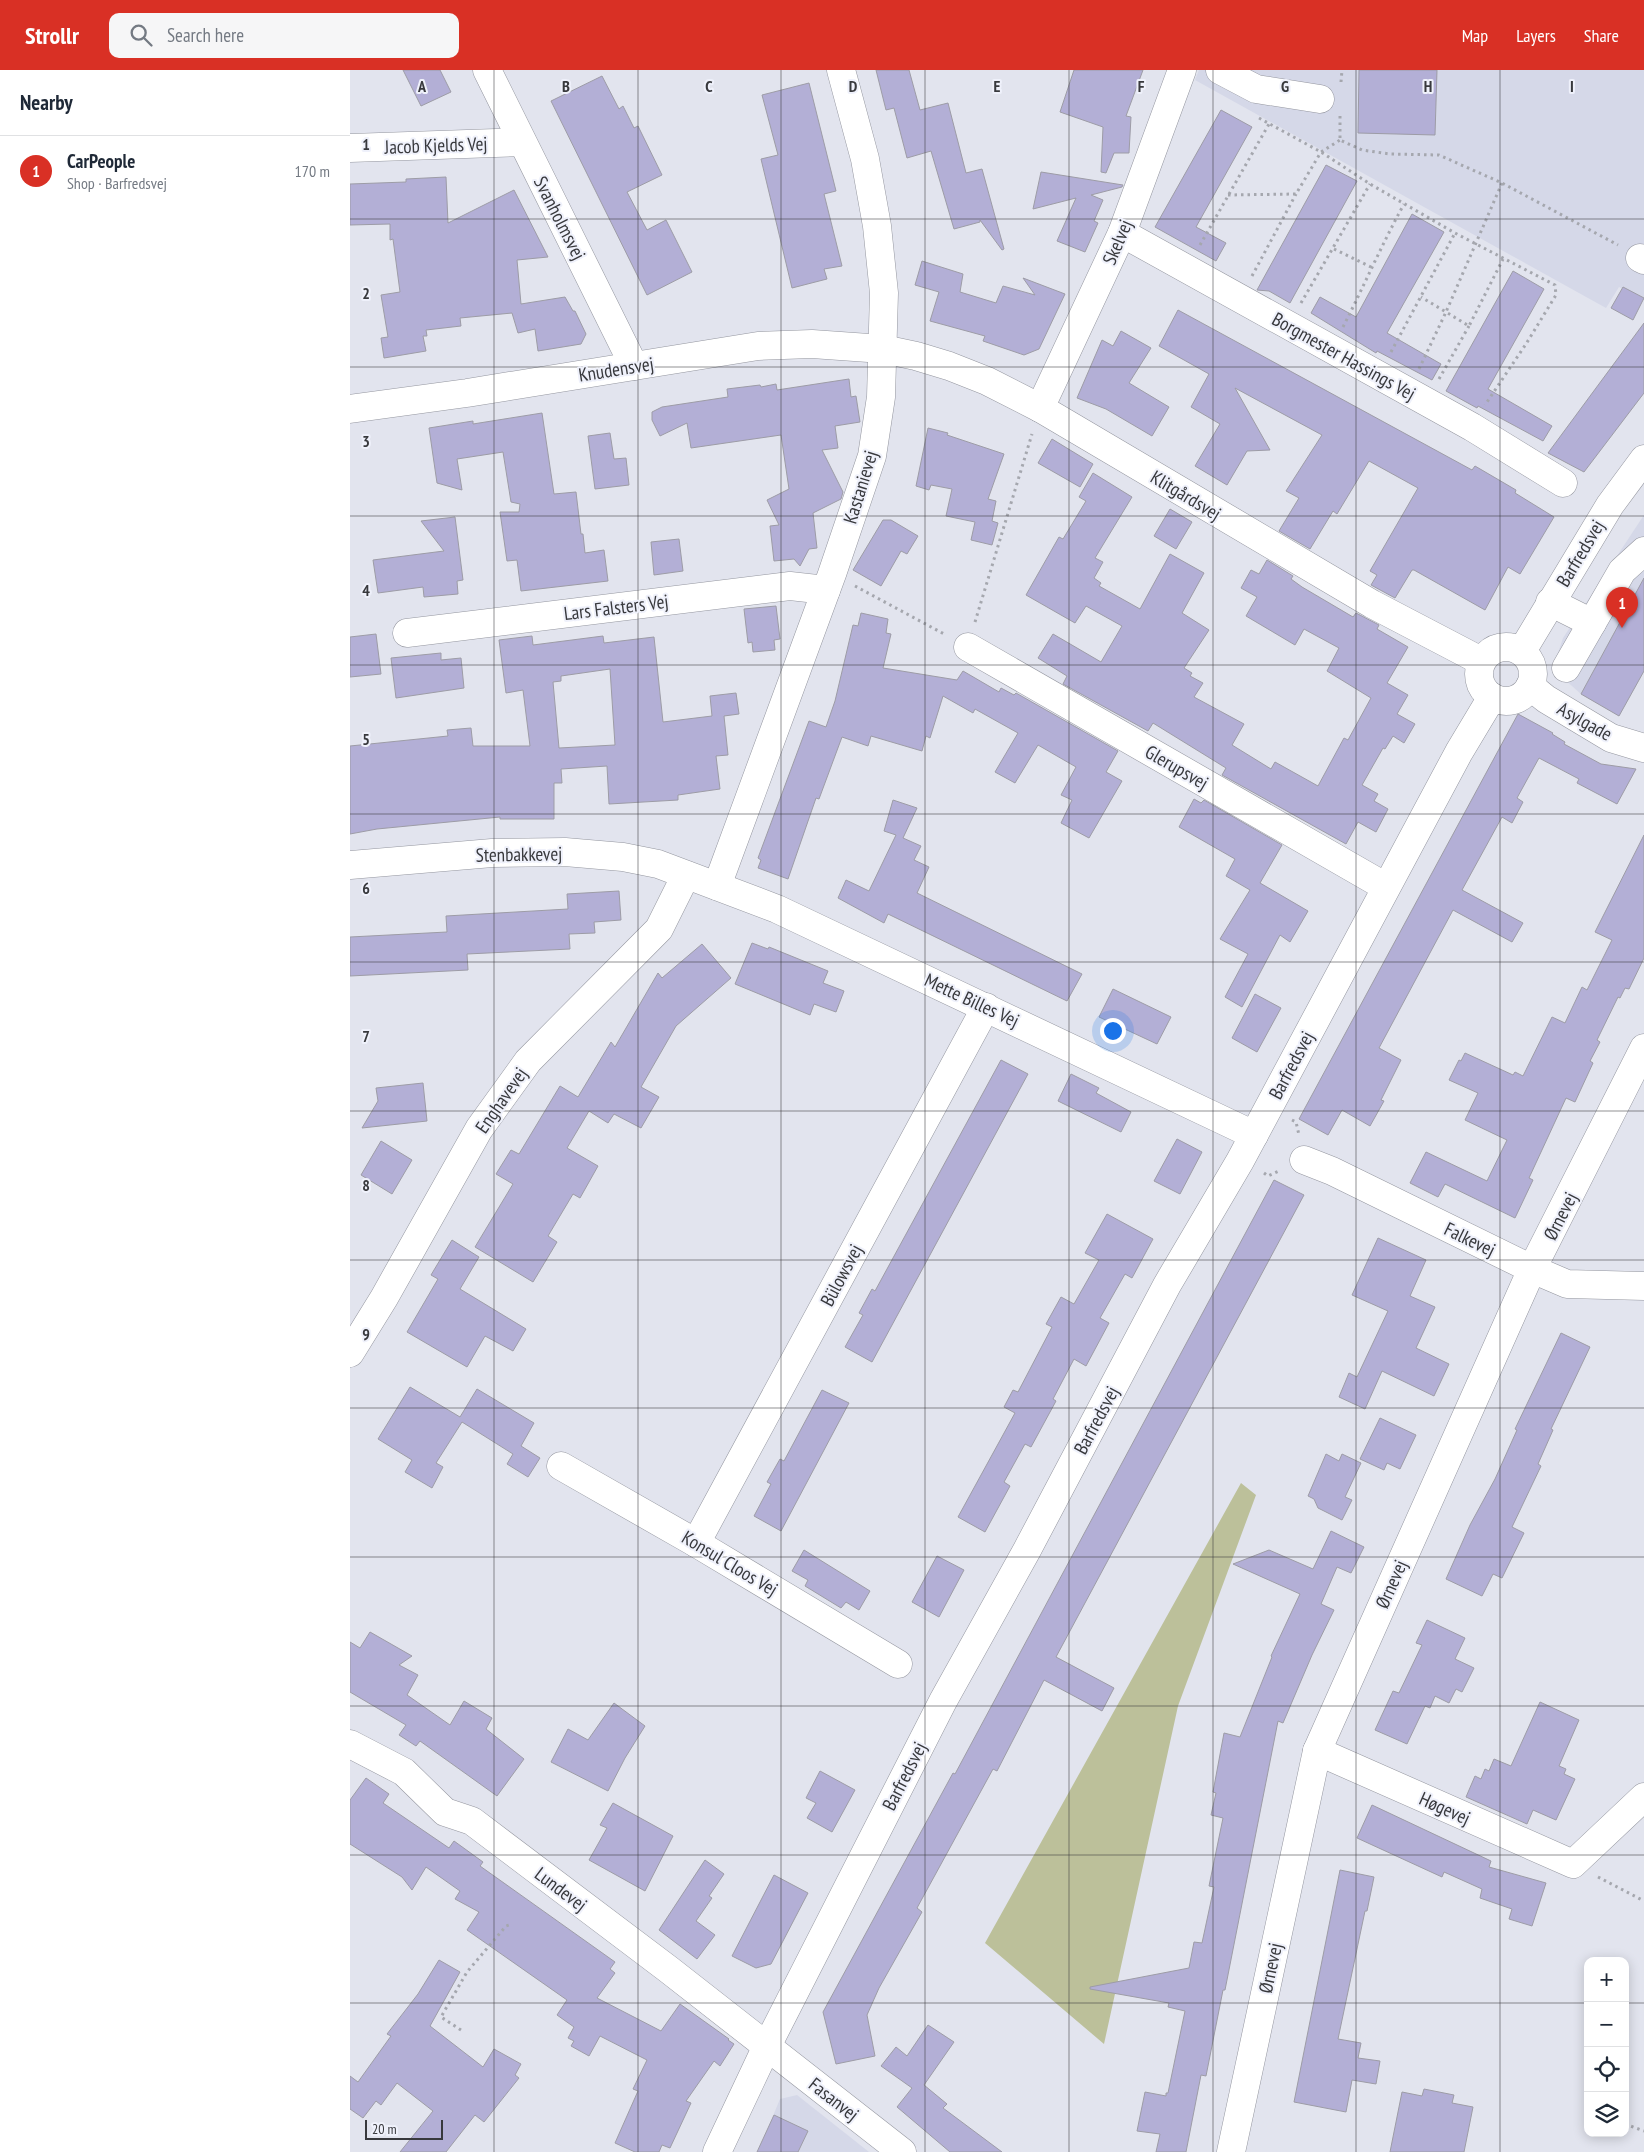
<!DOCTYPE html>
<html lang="en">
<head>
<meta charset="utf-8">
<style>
	:root { --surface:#fff; --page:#f6f6f7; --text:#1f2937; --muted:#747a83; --line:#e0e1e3; --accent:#d93025 }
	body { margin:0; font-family:"PT Sans Narrow",sans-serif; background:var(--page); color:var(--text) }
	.controls { position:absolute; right:15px; bottom:15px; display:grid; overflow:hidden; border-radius:10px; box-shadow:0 2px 12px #0003 }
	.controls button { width:45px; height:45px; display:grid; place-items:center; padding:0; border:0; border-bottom:1px solid var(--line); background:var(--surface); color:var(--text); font:25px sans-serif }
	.scale { position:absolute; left:15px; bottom:12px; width:78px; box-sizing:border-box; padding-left:5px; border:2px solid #38393d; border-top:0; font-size:14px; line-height:18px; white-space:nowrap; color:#38393d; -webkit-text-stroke:4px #eff1fb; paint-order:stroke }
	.you { position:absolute; left:762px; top:960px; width:18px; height:18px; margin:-12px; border:4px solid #fff; border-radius:50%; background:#1a73e8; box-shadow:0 0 0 8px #1a73e833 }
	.badge { display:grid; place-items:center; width:32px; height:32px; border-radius:50%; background:var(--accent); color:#fff; font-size:16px; font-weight:700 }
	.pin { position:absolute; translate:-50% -41px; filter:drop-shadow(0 1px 2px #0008) }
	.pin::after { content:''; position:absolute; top:26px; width:18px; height:15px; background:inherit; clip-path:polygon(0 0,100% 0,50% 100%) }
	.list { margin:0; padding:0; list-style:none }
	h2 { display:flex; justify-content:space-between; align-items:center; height:65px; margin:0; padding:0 20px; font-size:21px }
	h2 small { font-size:16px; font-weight:400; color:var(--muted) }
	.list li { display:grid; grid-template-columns:32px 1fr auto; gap:15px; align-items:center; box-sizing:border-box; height:70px; padding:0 20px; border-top:1px solid var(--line) }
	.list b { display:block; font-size:19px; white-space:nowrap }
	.list p { margin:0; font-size:16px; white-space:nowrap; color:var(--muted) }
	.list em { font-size:16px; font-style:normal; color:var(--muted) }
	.icon { flex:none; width:28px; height:28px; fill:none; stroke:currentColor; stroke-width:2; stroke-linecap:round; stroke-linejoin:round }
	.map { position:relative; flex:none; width:1294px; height:2082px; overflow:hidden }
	header { display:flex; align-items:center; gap:30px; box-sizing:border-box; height:70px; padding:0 25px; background:var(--accent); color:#fff }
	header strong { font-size:24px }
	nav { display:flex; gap:28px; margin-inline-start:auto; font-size:18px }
	.search { width:350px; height:45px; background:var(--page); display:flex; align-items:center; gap:12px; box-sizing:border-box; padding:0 18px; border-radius:10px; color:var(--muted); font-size:19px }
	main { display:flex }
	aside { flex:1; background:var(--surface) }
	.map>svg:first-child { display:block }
</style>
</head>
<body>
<header>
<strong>Strollr</strong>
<div class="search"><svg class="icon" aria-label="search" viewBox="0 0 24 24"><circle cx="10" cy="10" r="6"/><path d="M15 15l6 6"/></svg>Search here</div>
<nav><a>Map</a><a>Layers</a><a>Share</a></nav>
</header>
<main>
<aside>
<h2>Nearby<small></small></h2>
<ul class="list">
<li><span class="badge">1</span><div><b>CarPeople</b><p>Shop · Barfredsvej</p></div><em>170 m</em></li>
</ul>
</aside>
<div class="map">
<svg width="1294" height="2082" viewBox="0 0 1294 2082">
	<rect width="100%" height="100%" fill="#e2e4ee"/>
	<g fill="#d5d8e8">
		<path d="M849 0H1294V230L1269 217 1256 238 845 10Z"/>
		<path d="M1294 445V601L1269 646 1231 624 1213 608 1207 586 1213 568Z"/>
		<path d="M447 2025 519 2082H408L430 2029Z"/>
	</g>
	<path fill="#bcc09a" d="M891 1413 906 1425 828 1636 754 1974 635 1873Z"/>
	<g fill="#b3afd6" stroke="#9d9ca6" fill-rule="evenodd">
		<path d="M53 0H90L101 22 71 36Z"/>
		<path d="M526 0H559L570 40 598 33 616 103 632 99 654 179 652 180 630 150V152L604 159 581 81 557 88 544 38 536 40Z"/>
		<path d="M724 0H793L776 46 781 47 779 83H764L756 103 751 102 753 57 710 42Z"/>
		<path d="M1009 0H1087L1085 65 1008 63Z"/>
		<path d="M252 6 269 39 273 36 284 58 288 56 312 105 277 122 297 160 316 150 342 202 297 225 201 31Z"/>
		<path d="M459 13 486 121 474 124 492 196 474 199 477 209 442 218 411 89 428 85 412 25Z"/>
		<path d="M871 40 902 57 846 157 876 173 866 191 805 157Z"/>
		<path d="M976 95 1007 111 940 233 919 221 907 220Z"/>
		<path d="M691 102 773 115 772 117 741 125 753 130 744 151 748 153 735 182 707 171 726 128 683 139Z"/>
		<path d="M96 107 98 153 164 120 198 187 167 190 171 234 215 227 223 241H225L236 264 231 274 188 281 185 259 168 263 162 243 110 248 111 256 76 260 77 266H73L76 281 34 288 31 268 38 267 31 225 50 222 43 169 40 170V154L0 155V114L56 112V109Z"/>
		<path d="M1062 144 1094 162 1037 263 1091 294 1082 310 1027 281 1026 283 961 243 970 227 1006 247Z"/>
		<path d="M572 191 613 204 610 222 646 233 653 216 685 225 673 208 715 224 689 279 674 285 633 271 635 266 580 251 589 222 565 215Z"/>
		<path d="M1163 201 1194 219 1138 319 1202 356 1193 371 1128 336 1127 338 1096 321Z"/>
		<path d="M1273 217 1294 228 1283 250 1261 238Z"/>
		<path d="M828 240 1122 400 1125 396 1166 420 1165 423 1204 447 1170 504 1158 497 1135 540 1064 500H1062L1045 528 1021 515 1027 505 1020 501 1068 418 1019 391 987 444 983 441 960 479 929 461 949 428 936 421 972 365 885 318 920 380 897 381 877 415 845 396 870 354 841 337 859 304 809 276Z"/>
		<path d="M1294 253V323L1234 402 1198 383Z"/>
		<path d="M771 261 801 278 779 313 819 337 802 366 756 339 727 328 752 270 763 276Z"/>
		<path d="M499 309 501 327 506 326 510 352 485 356 488 378 472 380 493 422 491 429 463 443 467 478 459 479 450 496 444 489 424 491 420 456 429 455 417 430 439 419 431 365 341 378 337 353 310 366 302 350V342L312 337 378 327 377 319 410 315 411 317 426 314 427 320Z"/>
		<path d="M192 343 204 424 226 422 231 464H233L235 483 254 480 258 511 171 521 167 490 157 491 150 442H169L170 434 161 432 153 382 107 389 112 420 87 413 79 358 123 351V354Z"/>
		<path d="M578 358 598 363 597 365 654 384 638 429 646 431 642 451 648 453 642 475 621 470 625 452 596 446 602 419 581 415 579 420 566 416Z"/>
		<path d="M260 363 264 389 276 388 279 415 245 419 238 366Z"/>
		<path d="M702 369 743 394 730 417 688 393Z"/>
		<path d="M743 403 782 427 745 488 753 492 744 508 751 513 749 516 790 539 820 484 854 503 832 543 859 560 834 598 842 603 840 606 853 613 844 627 894 654 882 675 921 699 925 692 968 716 994 668 998 670 1021 628 977 601 989 578 954 559 945 575 896 546 907 527 891 518 901 500 909 504 917 490 943 506 941 509 952 517 1003 547 1006 543 1029 555 1027 559 1058 577 1037 613 1058 625 1047 644 1065 654 1054 673 1043 666 1035 679 1033 678 1012 715 1028 724 1024 731 1038 739 1026 762 1008 752 996 774 872 705 876 698 803 653 798 661 713 614 717 606 688 588 703 564 751 592 772 556 736 536 725 553 676 525 709 467 713 469 736 431 729 427Z"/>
		<path d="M820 439 842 452 826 479 804 466Z"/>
		<path d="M105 447 113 510 107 511 108 524 74 527 73 517 28 523 23 490 94 481 71 451Z"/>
		<path d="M533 450H541L568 466 557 484 551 481 531 516 503 500Z"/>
		<path d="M329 469 333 501 304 505 301 472Z"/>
		<path d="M1294 508V601L1269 646 1231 624Z"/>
		<path d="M426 536 430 569 424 570 425 580 403 582 402 572 398 573 394 539Z"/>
		<path d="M511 543 538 549 536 563 541 564 533 598 607 610 613 601 649 622 651 618 664 625 666 623 768 681 756 702 772 711 739 768 711 753 722 730 711 725 726 697 688 675 665 713 645 702 668 663 625 639 623 643 593 626 580 668 576 666 572 681 521 666 518 676 492 667 469 729 466 728 438 809 408 798 411 790 408 788 459 651 476 657 485 631 503 555 508 556Z"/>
		<path d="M26 564 31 604 0 607V567Z"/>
		<path d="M182 566 183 575 253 566 254 573 304 567 313 652 362 646 360 626 386 623 389 644 374 646 378 685 366 686 370 719 328 725V730L259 734 257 696 211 699 212 713H204V749H150V747L27 759 0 764V676L98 666 97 660 121 658 123 676H180L173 620 156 623 149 570ZM260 599 265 675 209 678 203 612 211 611V606Z"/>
		<path d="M91 583V590L111 588 114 618 46 628 41 588Z"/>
		<path d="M1168 644 1203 663 1202 664 1215 672 1214 674 1251 694 1286 699 1267 734 1227 713 1229 709 1189 688 1167 728 1173 732 1162 753 1152 747 1112 820 1173 853 1162 872 1103 840 1029 978 1051 990 1031 1030 1034 1031 1020 1056 992 1040 978 1065 949 1049Z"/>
		<path d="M844 729 851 733 854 730 932 775 910 813 958 841 940 872 930 865 892 937 875 927 898 884 870 869 900 820 876 806 885 789 829 757Z"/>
		<path d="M543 730 567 738 553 768 571 776 564 790 579 797 567 823 732 904 717 931 538 844 534 853 488 828 496 810 519 821 546 765 534 761Z"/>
		<path d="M1294 765V888L1279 919 1275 918 1270 928 1268 927 1247 970 1250 972 1240 991 1243 993 1225 1032 1216 1028 1179 1108 1183 1110 1165 1148 1095 1114 1088 1127 1060 1113 1076 1082 1137 1111 1157 1070 1115 1050 1128 1023 1099 1010 1109 990 1111 991 1115 983 1163 1005 1165 1002 1173 1006 1202 947 1215 953 1232 917 1237 920 1262 870 1245 862Z"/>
		<path d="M269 821 271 850 244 852 245 863 219 864 220 879 117 884 118 900 0 906V867L97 862 96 846 218 839 217 824Z"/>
		<path d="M402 873 418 879 419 877 478 901 473 913 494 921 486 942 464 934 460 945 385 914Z"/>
		<path d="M352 874 381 908 326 956 291 1017 309 1027 291 1058 264 1044 258 1053 239 1041 217 1078 248 1096 230 1128 223 1124 198 1166 207 1172 183 1212 125 1177 163 1114 146 1104 161 1080 169 1084 210 1016 228 1027 261 972 265 977 308 903 312 908Z"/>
		<path d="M763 919 821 947 807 974 749 947Z"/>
		<path d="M905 924 931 938 907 982 882 968Z"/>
		<path d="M651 990 678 1004 522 1292 495 1277 513 1245 509 1243 522 1219 525 1221Z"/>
		<path d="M721 1004 749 1018 746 1023 781 1042 771 1062 708 1031Z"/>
		<path d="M73 1013 77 1051 12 1058 28 1031 26 1018Z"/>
		<path d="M827 1069 852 1082 830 1124 804 1111Z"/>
		<path d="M31 1071 62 1090 42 1124 11 1105Z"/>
		<path d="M924 1110 954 1125 706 1587 764 1618 752 1641 694 1610 647 1701 643 1699 567 1838 572 1842 529 1918 517 1945 525 1986 486 1994 473 1942 603 1703 605 1704Z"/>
		<path d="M757 1144 803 1169 782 1208 775 1204 750 1248 759 1253 736 1296 724 1289 703 1329 706 1331 681 1377 675 1374 654 1412 660 1416 635 1462 608 1447 665 1343 654 1337 663 1320 668 1322 702 1257 696 1254 711 1227 724 1234 749 1190 735 1183Z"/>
		<path d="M1028 1168 1076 1190 1060 1226 1085 1237 1066 1278 1099 1294 1084 1326 1032 1301 1015 1339 989 1327 999 1303 1007 1307 1038 1241 1002 1225Z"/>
		<path d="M102 1170 129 1187 110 1219 176 1259 163 1281 135 1266 117 1297 57 1262 88 1209 81 1205Z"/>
		<path d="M1211 1263 1240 1277 1201 1359 1203 1360 1188 1394 1191 1396 1162 1457 1174 1463 1152 1508 1143 1504 1132 1526 1096 1509 1120 1455 1145 1409 1167 1360 1165 1359Z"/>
		<path d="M60 1317 110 1347 127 1319 184 1353 171 1376 190 1388 178 1407 157 1394 163 1384 112 1352 86 1393 93 1397 82 1418 55 1402 62 1390 28 1369Z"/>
		<path d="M472 1320 499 1333 431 1461 404 1446 421 1414 417 1412 430 1389 434 1391Z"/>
		<path d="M1030 1348 1066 1365 1050 1399 1037 1393 1034 1400 1010 1389Z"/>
		<path d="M976 1384 989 1391 992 1384 1011 1393 995 1427 1002 1430 992 1450 968 1438 964 1429 958 1426Z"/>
		<path d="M981 1461 1014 1477 1001 1503 987 1497 971 1534 984 1540 962 1585 933 1653 928 1651 875 1920H873L856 2006 851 2005 836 2082H806L810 2064 787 2061 795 2022 816 2026V2023H818L835 1941 818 1937 819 1933 740 1919V1917L839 1898 844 1872 852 1873 864 1817 859 1816 873 1748 861 1745 866 1723 863 1722 874 1663 890 1667 922 1587 921 1586 950 1524 883 1494 919 1480 963 1499Z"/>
		<path d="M454 1480 520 1521 509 1540 496 1532 491 1538 455 1516 458 1510 442 1501Z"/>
		<path d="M587 1486 614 1500 589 1547 562 1532Z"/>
		<path d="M1077 1550 1115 1568 1105 1589 1124 1598 1112 1622 1106 1619 1099 1633 1085 1626 1080 1638 1075 1636 1057 1674 1025 1660 1043 1621 1049 1623 1072 1575 1066 1573Z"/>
		<path d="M20 1562 62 1586 49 1595 68 1605 57 1625 100 1655 114 1631 142 1648 136 1659 174 1689 147 1726 70 1671 66 1676 49 1665 56 1655 0 1622V1572L10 1578Z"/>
		<path d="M1190 1632 1229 1650 1209 1696 1216 1699 1214 1704 1225 1709 1206 1750 1183 1740 1177 1754 1116 1727 1125 1706 1131 1709 1135 1699 1139 1701 1144 1689 1161 1696Z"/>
		<path d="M264 1633 295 1656 275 1688 258 1721 201 1692 218 1659 238 1670Z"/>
		<path d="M470 1701 505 1720 482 1762 457 1748 466 1733 456 1728Z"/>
		<path d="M16 1708 39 1724 33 1733 99 1778 104 1771 133 1792 130 1796 265 1892 260 1899 265 1903 247 1928 311 1961 330 1934 379 1969 378 1970 384 1974 370 1996 364 1991 336 2031 341 2033 320 2078 312 2075 309 2082H285L265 2073 288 2021 283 2019 297 1990 250 1966 239 1986 221 1976 224 1971 218 1968 224 1957 207 1945 217 1930 117 1860 129 1842 105 1829 110 1821 76 1797 62 1820 52 1807 0 1774V1730Z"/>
		<path d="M263 1733 323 1766 295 1821 239 1790 257 1758 250 1755Z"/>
		<path d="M1022 1735 1141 1791 1139 1797 1196 1813 1182 1856 1159 1849 1162 1839 1130 1828 1132 1819 1094 1802 1092 1807 1007 1768Z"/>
		<path d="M355 1790 374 1804 359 1826 362 1828 346 1851 365 1865 347 1889 309 1860Z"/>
		<path d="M990 1800 1024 1807 1017 1841H1015L988 1969 1011 1973 1008 1988 1030 1991 1026 2014 1002 2010 996 2042 944 2032Z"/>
		<path d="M424 1805 458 1823 421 1894 406 1898 382 1886Z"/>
		<path d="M89 1890 110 1902 80 1956 133 1997 144 1979 171 1994 165 2005 169 2008 134 2052 125 2045 96 2082H50L83 2041 47 2013 31 2035 26 2031 13 2048 0 2039V2006L8 2012 41 1966 37 1964 68 1924Z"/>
		<path d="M578 1955 604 1972 574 2015 597 2034 593 2038 652 2082H600L547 2037 562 2018 531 1996 546 1977 557 1986Z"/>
		<path d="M1074 2019 1104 2025 1102 2033 1123 2037 1114 2082H1040L1052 2022 1072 2026Z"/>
		<path d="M424 2045 458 2061 448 2082H407Z"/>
	</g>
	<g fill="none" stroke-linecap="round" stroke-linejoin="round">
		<defs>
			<g id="minor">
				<path d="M137 0 284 296"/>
				<path d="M870 0 906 19 970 29"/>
				<path d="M0 78 172 72"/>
				<path d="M772 163 1122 357 1213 413"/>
				<path d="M1290 188 1294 190"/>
				<path d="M690 338 772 163 832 0"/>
				<path d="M0 339 117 323 408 276 462 274 533 279 566 286 599 296 637 311 690 338 1022 534 1131 591"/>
				<path d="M1200 532 1242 553"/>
				<path d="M57 563 440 516 476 520"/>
				<circle cx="1156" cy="604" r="27"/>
				<path d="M618 577 1036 817"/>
				<path d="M1172 581 1260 435 1294 389"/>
				<path d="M1216 598 1272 501 1294 481"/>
				<path d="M1180 616 1196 629 1261 668 1294 678"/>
				<path d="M0 795 142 783 215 782 273 787 308 794 427 839 904 1065"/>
				<path d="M367 816 482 504 522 386 531 327 534 223 527 156 515 89 491 0"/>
				<path d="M954 1090 982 1101 1182 1199 1217 1214 1294 1216"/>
				<path d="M0 1283 34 1228 129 1059 178 991 309 859 336 805"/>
				<path d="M211 1396 346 1473 548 1594"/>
				<path d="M346 1473 636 937"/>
				<path d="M0 1674 54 1702 95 1742 122 1751 318 1899 552 2082"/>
				<path d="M967 1681 1223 1794 1294 1727"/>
				<path d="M367 2082 417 1976 593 1631 677 1480 817 1215 890 1091 1109 682 1142 627"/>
				<path d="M881 2082 967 1681 1182 1199 1294 978"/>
			</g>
		</defs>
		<use href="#minor" stroke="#94969f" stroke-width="29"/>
		<g stroke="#a5a7ae" stroke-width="3" stroke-dasharray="2.5 4" stroke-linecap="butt">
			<path d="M991 12 992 0"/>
			<path d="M990 46V70L1012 80 1040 84 1089 85 1152 113 1268 175"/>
			<path d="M909 48 971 82 1020 114 1105 163 1205 215 1206 225 1176 274 1135 335"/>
			<path d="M1152 113 1096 242 1119 256 1153 189"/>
			<path d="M878 125 946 124 971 82 990 70"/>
			<path d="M850 175 919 54"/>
			<path d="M984 179 1021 197"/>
			<path d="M902 206 946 124"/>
			<path d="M951 233 1020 114"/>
			<path d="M993 257C1014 216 1032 174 1054 134"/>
			<path d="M1041 282 1105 163"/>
			<path d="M1069 299 1096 242 1071 227"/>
			<path d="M1089 309 1119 256"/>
			<path d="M505 516 596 565"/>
			<path d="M625 552 682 364"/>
			<path d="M942 1050 946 1052 949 1065"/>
			<path d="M914 1103 918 1106 931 1100"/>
			<path d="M1248 1807 1294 1831"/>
			<path d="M111 1960 91 1947 117 1902 156 1856 162 1854"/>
			<path d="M1275 2054 1294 2061"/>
		</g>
		<use href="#minor" stroke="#fff" stroke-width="28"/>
	</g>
	<path fill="none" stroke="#38393d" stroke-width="1" stroke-opacity="0.55" d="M144 0V2082M288 0V2082M431 0V2082M575 0V2082M719 0V2082M863 0V2082M1006 0V2082M1150 0V2082M0 149H1294M0 297H1294M0 446H1294M0 595H1294M0 744H1294M0 892H1294M0 1041H1294M0 1190H1294M0 1338H1294M0 1487H1294M0 1636H1294M0 1785H1294M0 1933H1238M1275 1933H1294"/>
	<g text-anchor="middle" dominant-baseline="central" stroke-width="4" stroke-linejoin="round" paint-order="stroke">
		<g font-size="19" fill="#38393d" stroke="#eff1fb">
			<text transform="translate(86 75) rotate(-2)">Jacob Kjelds Vej</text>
			<text transform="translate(210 148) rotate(63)">Svanholmsvej</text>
			<text transform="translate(767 172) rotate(-67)">Skelvej</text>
			<text transform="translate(994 286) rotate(29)">Borgmester Hassings Vej</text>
			<text transform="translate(266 299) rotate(-9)">Knudensvej</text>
			<text transform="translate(510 417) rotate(-73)">Kastanievej</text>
			<text transform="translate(836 425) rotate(31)">Klitgårdsvej</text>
			<text transform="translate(1230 483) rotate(-59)">Barfredsvej</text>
			<text transform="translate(266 537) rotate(-7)">Lars Falsters Vej</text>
			<text transform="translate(1235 651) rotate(29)">Asylgade</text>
			<text transform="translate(827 697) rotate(30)">Glerupsvej</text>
			<text transform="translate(169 784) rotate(-1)">Stenbakkevej</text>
			<text transform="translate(622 930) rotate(25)">Mette Billes Vej</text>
			<text transform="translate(941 995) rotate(-62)">Barfredsvej</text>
			<text transform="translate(151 1030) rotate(-55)">Enghavevej</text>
			<text transform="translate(1210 1146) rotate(-63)">Ørnevej</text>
			<text transform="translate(1120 1169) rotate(26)">Falkevej</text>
			<text transform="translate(491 1205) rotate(-62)">Bülowsvej</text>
			<text transform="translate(746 1350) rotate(-62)">Barfredsvej</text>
			<text transform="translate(380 1493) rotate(31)">Konsul Cloos Vej</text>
			<text transform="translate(1041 1514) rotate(-66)">Ørnevej</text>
			<text transform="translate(554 1706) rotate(-63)">Barfredsvej</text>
			<text transform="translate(1095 1738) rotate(24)">Høgevej</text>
			<text transform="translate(211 1819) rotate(37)">Lundevej</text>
			<text transform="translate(920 1898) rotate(-78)">Ørnevej</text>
			<text transform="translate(484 2029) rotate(38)">Fasanvej</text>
		</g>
	</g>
	<g font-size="16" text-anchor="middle" font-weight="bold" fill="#38393d" stroke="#eff1fb" stroke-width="4" stroke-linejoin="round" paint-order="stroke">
		<text x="72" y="22">A</text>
		<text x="216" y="22">B</text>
		<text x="359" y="22">C</text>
		<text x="503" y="22">D</text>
		<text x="647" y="22">E</text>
		<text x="791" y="22">F</text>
		<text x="935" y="22">G</text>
		<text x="1078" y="22">H</text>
		<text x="1222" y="22">I</text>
		<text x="16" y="80">1</text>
		<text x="16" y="229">2</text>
		<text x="16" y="377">3</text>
		<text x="16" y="526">4</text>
		<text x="16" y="675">5</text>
		<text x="16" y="824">6</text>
		<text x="16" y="972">7</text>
		<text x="16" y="1121">8</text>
		<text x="16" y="1270">9</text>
	</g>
</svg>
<div class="controls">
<button>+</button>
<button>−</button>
<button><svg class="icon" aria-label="locate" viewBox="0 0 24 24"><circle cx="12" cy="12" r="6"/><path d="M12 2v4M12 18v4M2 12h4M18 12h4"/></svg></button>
<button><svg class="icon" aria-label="layers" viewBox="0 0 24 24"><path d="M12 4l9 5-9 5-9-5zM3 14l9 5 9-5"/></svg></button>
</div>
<div class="scale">20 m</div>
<div class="you"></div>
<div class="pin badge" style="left:1272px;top:558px">1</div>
</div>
</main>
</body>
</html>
